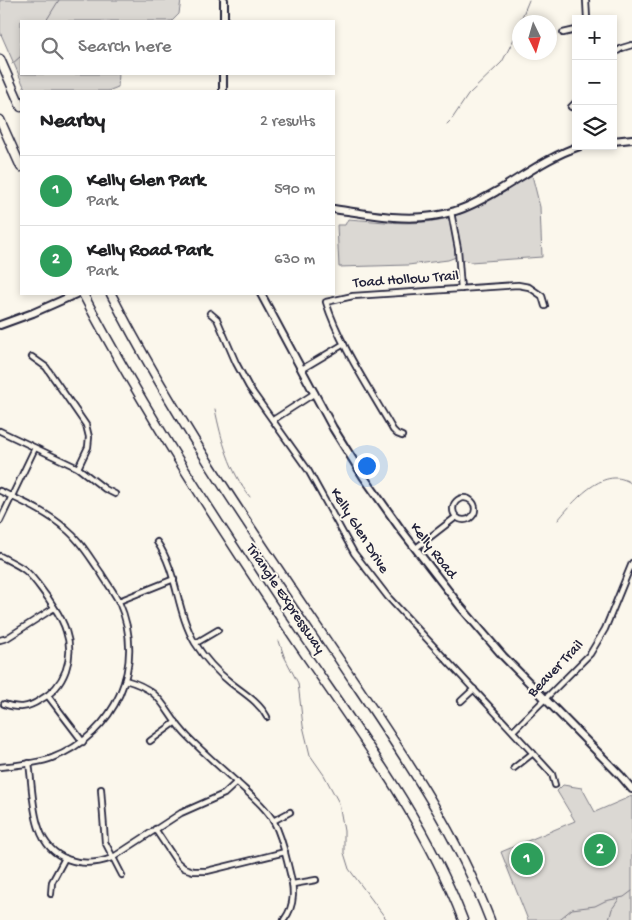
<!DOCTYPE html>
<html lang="en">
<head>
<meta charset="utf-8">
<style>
	:root { --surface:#fff; --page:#f2f2f2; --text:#202124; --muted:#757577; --line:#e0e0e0; --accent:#7c3aed }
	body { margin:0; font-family:"Gochi Hand",sans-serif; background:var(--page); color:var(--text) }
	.controls { position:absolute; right:15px; top:15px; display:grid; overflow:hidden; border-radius:0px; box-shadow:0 2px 8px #0003 }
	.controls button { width:45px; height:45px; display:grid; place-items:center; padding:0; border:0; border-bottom:1px solid var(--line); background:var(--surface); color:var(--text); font:25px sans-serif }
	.compass { position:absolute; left:512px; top:15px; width:45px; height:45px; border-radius:50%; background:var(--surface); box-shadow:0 2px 8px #0003; rotate:175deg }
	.you { position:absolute; left:366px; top:465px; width:18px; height:18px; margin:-12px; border:4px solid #fff; border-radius:50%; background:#1a73e8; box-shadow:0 0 0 8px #1a73e833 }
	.badge { display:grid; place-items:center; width:32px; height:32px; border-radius:50%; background:var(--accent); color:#fff; font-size:16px; font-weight:700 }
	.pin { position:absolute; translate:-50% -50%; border:2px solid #fff; box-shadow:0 1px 5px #0006 }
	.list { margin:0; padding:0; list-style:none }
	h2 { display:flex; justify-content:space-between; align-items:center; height:65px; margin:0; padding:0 20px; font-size:21px }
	h2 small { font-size:16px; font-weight:400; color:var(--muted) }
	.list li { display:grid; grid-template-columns:32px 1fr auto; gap:15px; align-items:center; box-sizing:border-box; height:70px; padding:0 20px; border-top:1px solid var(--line) }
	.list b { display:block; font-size:19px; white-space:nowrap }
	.list p { margin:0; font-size:16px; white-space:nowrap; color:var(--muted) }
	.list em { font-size:16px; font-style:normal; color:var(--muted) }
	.icon { flex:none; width:28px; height:28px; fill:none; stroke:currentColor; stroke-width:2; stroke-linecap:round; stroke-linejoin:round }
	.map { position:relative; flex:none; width:632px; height:920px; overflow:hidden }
	.search { position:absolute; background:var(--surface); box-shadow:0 2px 8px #0003; left:20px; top:20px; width:315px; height:55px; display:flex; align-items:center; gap:12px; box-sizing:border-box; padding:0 18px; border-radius:0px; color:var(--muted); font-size:19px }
	.panel { position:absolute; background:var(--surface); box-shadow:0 2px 8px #0003; left:20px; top:90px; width:315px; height:205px; border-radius:0px }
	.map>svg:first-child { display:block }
</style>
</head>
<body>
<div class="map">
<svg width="632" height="920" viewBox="0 0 632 920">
	<rect width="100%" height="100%" fill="#fbf7ec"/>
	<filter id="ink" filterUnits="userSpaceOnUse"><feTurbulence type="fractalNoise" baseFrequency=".02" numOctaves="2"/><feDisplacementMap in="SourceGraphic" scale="10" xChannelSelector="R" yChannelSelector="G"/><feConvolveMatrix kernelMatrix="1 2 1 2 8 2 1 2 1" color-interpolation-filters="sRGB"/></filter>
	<g filter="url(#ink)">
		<g fill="#dbd8d3" stroke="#7e7d87">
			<path d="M0 0H181L179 14 172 21H21V74H119L118 87 108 91H26L0 32Z"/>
			<path d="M532 175 540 207 542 257 470 262 456 257 448 260 408 265 339 267 337 225H345L348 219C378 221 409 226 439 220 469 215 505 190 532 175Z"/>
			<path d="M563 785 582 788 595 812 632 796V920H528L501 852 575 821 557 791Z"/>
		</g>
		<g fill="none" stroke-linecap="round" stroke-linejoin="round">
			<g stroke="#787681" stroke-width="1">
				<path d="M46 21 59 0"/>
				<path d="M520 22 529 0"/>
				<path d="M12 64 21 56"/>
				<path d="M447 124 452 119 468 95 502 62 516 35 520 24"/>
				<path d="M215 409C221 439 230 472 250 497"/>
				<path d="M558 520C574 501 605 463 632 484"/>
				<path d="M279 641 284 656 298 683 303 726 310 755 324 775 339 803 344 831V853L349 869 387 920"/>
				<path d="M561 918 572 909 595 906 605 901 624 897 632 891"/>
				<path d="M609 920 612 909 619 899"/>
			</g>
			<defs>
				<g id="street">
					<path d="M586 0 587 19"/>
					<path d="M563 33 576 30"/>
					<path d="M613 54 622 48 632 45"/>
					<path d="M571 107 576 102"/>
					<path d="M451 212 458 249 461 289"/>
					<path d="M210 313 217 319 236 363 249 387 308 470 354 553 388 597 542 763 552 774 555 785"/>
					<path d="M32 357 46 367 86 425 89 437 88 447 78 468"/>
					<path d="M302 369 344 344"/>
					<path d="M273 420 315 393"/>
					<path d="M0 431 78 468 105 489 115 494"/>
					<path d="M402 436 397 434 393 430C371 391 339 344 326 302L353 296 518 285 529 287 542 296 545 306"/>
					<path d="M0 491C23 502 47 512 66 529 81 541 90 558 101 573 107 583 114 592 119 602 147 665 115 734 52 758 36 764 17 765 0 767"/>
					<circle cx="464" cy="509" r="11"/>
					<path d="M0 521 35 448"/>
					<path d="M157 542C178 573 176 611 195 643 205 659 217 672 231 683 245 694 259 702 267 717"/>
					<path d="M416 548 456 517"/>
					<path d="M0 556C9 561 19 565 26 571 35 579 41 589 48 598 55 609 63 619 66 631 75 657 65 687 40 700 28 708 18 709 4 704"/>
					<path d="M119 601 174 579"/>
					<path d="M0 640 7 638 54 608"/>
					<path d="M196 643 218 630"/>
					<path d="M125 680C166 691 162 711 188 737 205 754 223 770 241 786 253 797 266 808 274 822 282 837 285 853 289 869 294 888 296 904 284 920"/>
					<path d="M48 696 83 742"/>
					<path d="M461 701 474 689"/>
					<path d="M513 731 590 654 605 629 632 563"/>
					<path d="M150 741 176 722"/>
					<path d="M29 763C32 783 32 809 39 828 50 861 82 869 112 858L181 813 224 794 237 782"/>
					<path d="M514 768 533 753"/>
					<path d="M101 789 105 842 122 875"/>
					<path d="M273 821 290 812"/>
					<path d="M155 829 177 862 184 868 193 871H207L285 852"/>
					<path d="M293 884 316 880"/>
					<path d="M51 894 52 882 65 858"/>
				</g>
				<g id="secondary">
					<path d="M224 21V0"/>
					<path d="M223 91V74"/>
					<path d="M613 141 632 139"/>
					<path d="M334 209C374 215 415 224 455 211 470 207 485 198 499 190 526 174 550 156 580 146"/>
					<path d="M261 294 333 428 363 476 402 531 460 606 503 656 620 775 632 789"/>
					<path d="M0 325 33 313 76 294"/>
				</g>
				<g id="highway">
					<path d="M0 59 21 107"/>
					<path d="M0 120 21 167"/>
					<path d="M83 294C147 416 222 530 299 645 359 733 425 820 463 920"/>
					<path d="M111 294C176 421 257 538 337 656 395 743 452 822 490 920"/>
				</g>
			</defs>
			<use href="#street" stroke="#22223b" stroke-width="8"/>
			<use href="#secondary" stroke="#22223b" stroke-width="10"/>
			<use href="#highway" stroke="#22223b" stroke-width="11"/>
			<use href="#street" stroke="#fbf7ec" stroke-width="4.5"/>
			<use href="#secondary" stroke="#fbf7ec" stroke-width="6"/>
			<use href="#highway" stroke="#fbf7ec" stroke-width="8"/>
		</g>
	</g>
	<g text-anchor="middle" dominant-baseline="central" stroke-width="4" stroke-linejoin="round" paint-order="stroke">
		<g font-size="15" fill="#22223b" stroke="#fbf7ec">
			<text transform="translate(406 280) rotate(-4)">Toad Hollow Trail</text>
			<text transform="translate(359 531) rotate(58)">Kelly Glen Drive</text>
			<text transform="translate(433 551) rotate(52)">Kelly Road</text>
			<text transform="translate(285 599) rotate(56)">Triangle Expressway</text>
			<text transform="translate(556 669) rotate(-46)">Beaver Trail</text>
		</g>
	</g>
</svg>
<div class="controls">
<button>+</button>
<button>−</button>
<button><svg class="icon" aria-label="layers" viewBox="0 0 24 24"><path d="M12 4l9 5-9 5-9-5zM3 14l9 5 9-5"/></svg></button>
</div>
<svg class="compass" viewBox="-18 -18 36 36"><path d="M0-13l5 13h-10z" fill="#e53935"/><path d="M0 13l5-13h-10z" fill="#757577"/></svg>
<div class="you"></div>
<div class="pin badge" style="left:527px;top:859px;background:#2e9e5b">1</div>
<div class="pin badge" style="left:600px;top:850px;background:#2e9e5b">2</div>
<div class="search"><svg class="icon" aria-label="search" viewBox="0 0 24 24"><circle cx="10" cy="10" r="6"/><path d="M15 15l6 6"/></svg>Search here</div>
<section class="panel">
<h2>Nearby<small>2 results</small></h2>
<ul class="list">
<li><span class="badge" style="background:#2e9e5b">1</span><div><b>Kelly Glen Park</b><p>Park</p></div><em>590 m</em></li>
<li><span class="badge" style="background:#2e9e5b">2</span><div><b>Kelly Road Park</b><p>Park</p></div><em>630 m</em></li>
</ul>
</section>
</div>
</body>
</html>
